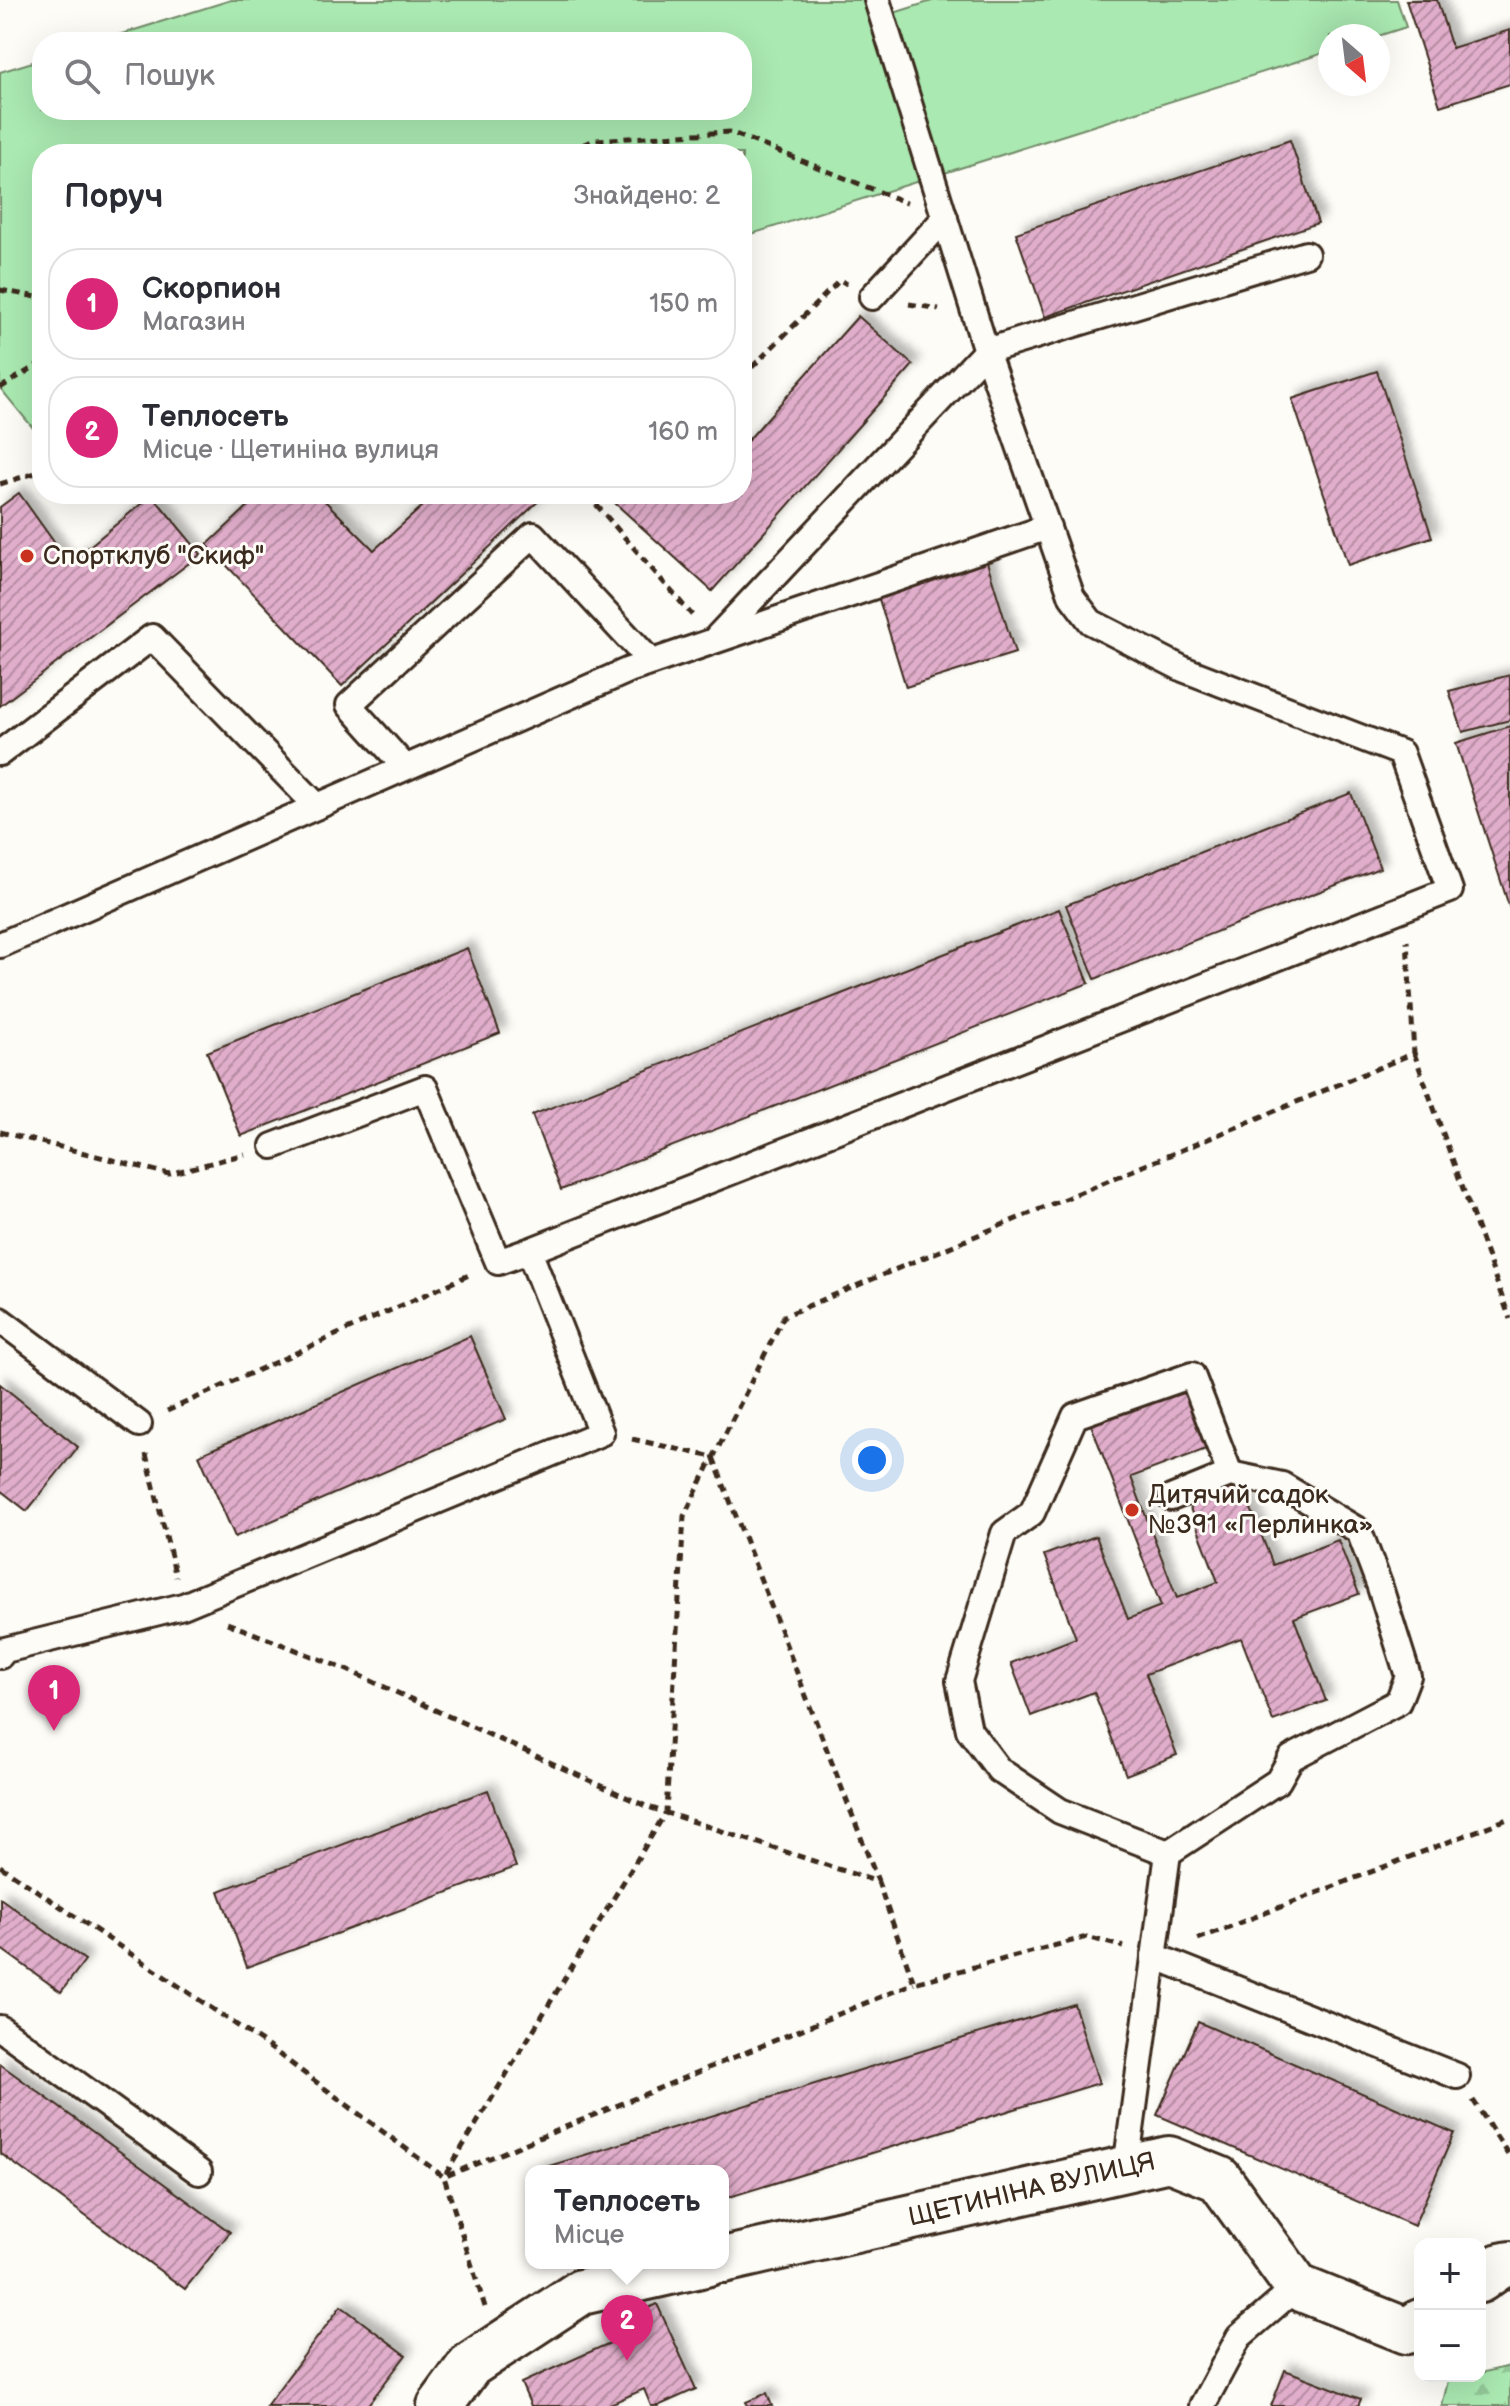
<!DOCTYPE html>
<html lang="uk">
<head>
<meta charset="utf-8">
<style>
	:root { --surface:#fff; --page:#f7f7f7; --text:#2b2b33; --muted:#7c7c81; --line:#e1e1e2; --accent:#db2777 }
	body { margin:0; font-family:"Balsamiq Sans",sans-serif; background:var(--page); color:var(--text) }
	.controls { position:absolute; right:24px; bottom:24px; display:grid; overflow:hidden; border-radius:16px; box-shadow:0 8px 32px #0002 }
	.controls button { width:72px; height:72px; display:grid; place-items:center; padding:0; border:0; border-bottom:2px solid var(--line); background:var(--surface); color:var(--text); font:40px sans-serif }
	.compass { position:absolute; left:1318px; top:24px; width:72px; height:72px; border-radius:50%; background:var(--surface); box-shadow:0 8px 32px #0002; rotate:152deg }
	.you { position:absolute; left:872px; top:1460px; width:28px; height:28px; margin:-20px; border:6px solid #fff; border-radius:50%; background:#1a73e8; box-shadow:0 0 0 12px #1a73e833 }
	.badge { display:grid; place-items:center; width:52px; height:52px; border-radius:50%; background:var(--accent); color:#fff; font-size:26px; font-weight:700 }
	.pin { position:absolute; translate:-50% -66px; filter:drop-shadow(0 2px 4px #0008) }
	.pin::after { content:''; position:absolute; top:42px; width:28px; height:24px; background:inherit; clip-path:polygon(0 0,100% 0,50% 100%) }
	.popup { position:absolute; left:525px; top:2165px; width:204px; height:104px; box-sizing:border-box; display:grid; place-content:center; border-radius:16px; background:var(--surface); filter:drop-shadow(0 2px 6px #0005); font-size:26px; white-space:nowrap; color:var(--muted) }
	.popup b { font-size:30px; color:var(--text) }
	.popup::after { content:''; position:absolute; left:50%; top:100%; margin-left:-16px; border:16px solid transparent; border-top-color:var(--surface) }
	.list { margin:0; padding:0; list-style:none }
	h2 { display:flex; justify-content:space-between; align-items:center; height:104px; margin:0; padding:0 32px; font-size:34px }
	h2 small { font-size:26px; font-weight:400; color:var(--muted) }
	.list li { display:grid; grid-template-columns:52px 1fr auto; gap:24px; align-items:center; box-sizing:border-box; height:112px; margin:0 16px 16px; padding:0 16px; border:2px solid var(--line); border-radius:32px }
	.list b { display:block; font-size:30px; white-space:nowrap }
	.list p { margin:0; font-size:26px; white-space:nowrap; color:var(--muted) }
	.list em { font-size:26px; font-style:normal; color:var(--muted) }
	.icon { flex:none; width:44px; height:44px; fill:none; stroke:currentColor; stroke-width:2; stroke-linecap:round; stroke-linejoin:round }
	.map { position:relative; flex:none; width:1510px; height:2406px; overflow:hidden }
	.search { position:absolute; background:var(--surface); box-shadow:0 8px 32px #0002; left:32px; top:32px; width:720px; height:88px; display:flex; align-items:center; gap:20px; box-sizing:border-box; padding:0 28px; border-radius:32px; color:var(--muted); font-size:30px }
	.panel { position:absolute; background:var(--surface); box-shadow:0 8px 32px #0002; left:32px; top:144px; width:720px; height:360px; border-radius:32px }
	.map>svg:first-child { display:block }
</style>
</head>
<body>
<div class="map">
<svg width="1510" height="2406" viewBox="0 0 1510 2406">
	<defs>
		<pattern id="forest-firs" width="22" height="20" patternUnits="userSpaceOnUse" patternTransform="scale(2)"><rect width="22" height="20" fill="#aae9b1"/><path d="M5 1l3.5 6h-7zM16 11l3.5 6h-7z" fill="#93c898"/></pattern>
		<pattern id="building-hatch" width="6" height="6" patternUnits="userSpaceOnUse" patternTransform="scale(2)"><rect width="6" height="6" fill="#e0adca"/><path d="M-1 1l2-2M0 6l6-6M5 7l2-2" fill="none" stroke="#b78da3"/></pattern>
		<filter id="shadow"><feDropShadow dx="7" dy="-7" stdDeviation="4" flood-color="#0004"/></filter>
	</defs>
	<rect width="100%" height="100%" fill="#fdfcf7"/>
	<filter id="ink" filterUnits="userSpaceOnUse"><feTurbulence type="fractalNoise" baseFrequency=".0125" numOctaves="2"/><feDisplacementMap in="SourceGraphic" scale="16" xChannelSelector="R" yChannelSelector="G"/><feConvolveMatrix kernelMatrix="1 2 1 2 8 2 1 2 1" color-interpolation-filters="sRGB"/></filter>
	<g filter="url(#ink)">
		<path fill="#aae9b1" stroke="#728a68" stroke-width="2" d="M231 0H872L878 18 935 0H1397L1406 27 1378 36H1330V51L742 237V154H42V439L0 388V72L42 59V110H742V42H96Z"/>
		<path fill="url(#forest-firs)" stroke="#728a68" stroke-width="2" d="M1510 2366V2406H1442L1448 2381 1480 2376V2373Z"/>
		<g fill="url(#building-hatch)" stroke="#3b2a1e" stroke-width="2" filter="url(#shadow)">
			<path d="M1406 0H1437L1452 48 1510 30V84L1440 106Z"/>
			<path d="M1290 140 1318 223 1045 317 1016 233Z"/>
			<path d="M858 316 913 365 712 591 605 494H742V447Z"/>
			<path d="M1377 371 1432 537 1348 565 1292 399Z"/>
			<path d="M19 493 69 563 152 495 201 554 0 706V507Z"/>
			<path d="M261 494H318L374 550 436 494H546L342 686 207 545Z"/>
			<path d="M987 562 1015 653 906 687 878 596Z"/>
			<path d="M1510 675V720L1463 732 1449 691Z"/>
			<path d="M1510 726V909L1456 743Z"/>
			<path d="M1351 793 1380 868 1095 979 1066 905Z"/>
			<path d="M1059 909 1089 983 561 1190 532 1115Z"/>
			<path d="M467 948 500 1033 241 1136 207 1052Z"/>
			<path d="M470 1336 506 1419 235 1537 199 1455Z"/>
			<path d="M0 1384 78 1447 27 1511 0 1490Z"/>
			<path d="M1185 1386 1209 1448 1131 1477 1177 1598 1218 1582 1188 1503 1241 1483 1273 1565 1338 1540 1359 1594 1294 1618 1326 1701 1273 1721 1241 1638 1146 1674 1177 1755 1126 1775 1094 1692 1031 1716 1011 1663 1076 1638 1044 1555 1096 1536 1128 1619 1161 1606 1090 1422Z"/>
			<path d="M488 1790 516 1867 247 1967 219 1891Z"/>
			<path d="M0 1898 85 1960 61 1992 0 1948Z"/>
			<path d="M1074 2004 1099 2083 723 2199V2171H533Z"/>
			<path d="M1198 2022 1454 2133 1414 2226 1157 2115Z"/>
			<path d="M0 2064 230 2232 185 2289 0 2153Z"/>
			<path d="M657 2304 696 2389 658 2406H651L644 2389 606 2406H531L521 2383 621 2338 614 2323Z"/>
			<path d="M341 2306 406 2355 367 2406H266Z"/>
			<path d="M1285 2370 1361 2399 1358 2406H1271Z"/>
			<path d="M767 2393 772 2406H748L746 2402Z"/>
		</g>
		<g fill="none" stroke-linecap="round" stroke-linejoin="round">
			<defs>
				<g id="service">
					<path d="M872 297 945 218"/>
					<path d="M718 636 986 351 1306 254"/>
					<path d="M0 753 152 637 317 806"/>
					<path d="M405 767 349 705 533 535 651 662"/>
					<path d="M0 945 629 670 1048 527"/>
					<path d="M273 1146 425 1088 498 1262 529 1251"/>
					<path d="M0 1320 139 1424"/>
					<path d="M0 1656 5 1650 183 1606 601 1433 529 1251 1450 890 1401 753 1183 669 1091 622 1072 597 986 351 877 0"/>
					<path d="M1168 1853 1060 1811 999 1770 969 1730 959 1681 1004 1533 1032 1513 1075 1416 1192 1375 1230 1474"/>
					<path d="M1154 1956 1457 2076"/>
					<path d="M0 2028 199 2172"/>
					<path d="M1126 2168 1168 1853 1278 1781 1291 1758 1398 1702 1408 1676 1379 1584 1359 1531 1282 1485 1230 1474 1171 1498"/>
					<path d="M1202 2406 1239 2337 1297 2287"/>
				</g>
				<g id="minor">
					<path d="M723 2260 1169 2159 1219 2179 1297 2287 1407 2331 1420 2322"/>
					<path d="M1480 2280 1500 2266 1510 2264"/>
					<path d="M440 2406 470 2365 581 2292 709 2263"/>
				</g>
			</defs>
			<use href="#service" stroke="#3b2a1e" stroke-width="30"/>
			<use href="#minor" stroke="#3b2a1e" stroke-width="50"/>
			<g stroke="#3b2a1e" stroke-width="5" stroke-dasharray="8 6" stroke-linecap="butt">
				<path d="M557 154 595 140 730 132 907 203"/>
				<path d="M0 290 42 298"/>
				<path d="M909 304 939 309"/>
				<path d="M742 377 840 280 847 284"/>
				<path d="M0 388 42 362"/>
				<path d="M0 484 42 471"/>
				<path d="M587 494 692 615"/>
				<path d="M1414 1053 1510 1319"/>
				<path d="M0 1132 169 1174 245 1154"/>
				<path d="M167 1411 471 1274"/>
				<path d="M632 1439 713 1457 878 1881"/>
				<path d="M146 1454 176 1577"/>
				<path d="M227 1623 345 1669 648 1807 878 1882 914 1983 1087 1937 1124 1947"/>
				<path d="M0 1866 265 2044 444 2177 914 1983"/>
				<path d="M1198 1939 1510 1818"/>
				<path d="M1473 2100 1510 2157"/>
				<path d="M485 2307 444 2177 666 1812 684 1516 784 1316 1414 1053 1407 941"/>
			</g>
			<use href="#service" stroke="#fdfcf7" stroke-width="24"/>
			<use href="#minor" stroke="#fdfcf7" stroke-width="44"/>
		</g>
	</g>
	<g fill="#c8321e" stroke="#fdfcf7" stroke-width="3">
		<circle cx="27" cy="556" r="8"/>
		<circle cx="1132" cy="1510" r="8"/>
	</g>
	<g text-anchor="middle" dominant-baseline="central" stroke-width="6" stroke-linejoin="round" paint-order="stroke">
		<g font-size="26" fill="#3b2a1e" stroke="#fdfcf7" text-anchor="start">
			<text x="43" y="556">Спортклуб "Скиф"</text>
			<text x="1148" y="1495">Дитячий садок<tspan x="1148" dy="30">№391 «Перлинка»</tspan></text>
		</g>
		<g font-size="26" fill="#3b2a1e" stroke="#fdfcf7">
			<text transform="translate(1032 2190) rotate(-13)">ЩЕТИНІНА ВУЛИЦЯ</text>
		</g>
	</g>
</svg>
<div class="controls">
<button>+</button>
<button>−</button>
</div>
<svg class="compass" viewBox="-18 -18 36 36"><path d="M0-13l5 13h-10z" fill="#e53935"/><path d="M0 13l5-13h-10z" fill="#7c7c81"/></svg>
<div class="you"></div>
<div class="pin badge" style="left:54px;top:1731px">1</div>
<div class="pin badge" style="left:627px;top:2361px">2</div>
<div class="popup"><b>Теплосеть</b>Місце</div>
<div class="search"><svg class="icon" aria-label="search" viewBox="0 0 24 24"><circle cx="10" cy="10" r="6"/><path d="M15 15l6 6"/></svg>Пошук</div>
<section class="panel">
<h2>Поруч<small>Знайдено: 2</small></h2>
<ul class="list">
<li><span class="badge">1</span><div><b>Скорпион</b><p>Магазин</p></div><em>150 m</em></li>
<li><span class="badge">2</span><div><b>Теплосеть</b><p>Місце · Щетиніна вулиця</p></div><em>160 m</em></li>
</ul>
</section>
</div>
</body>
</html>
